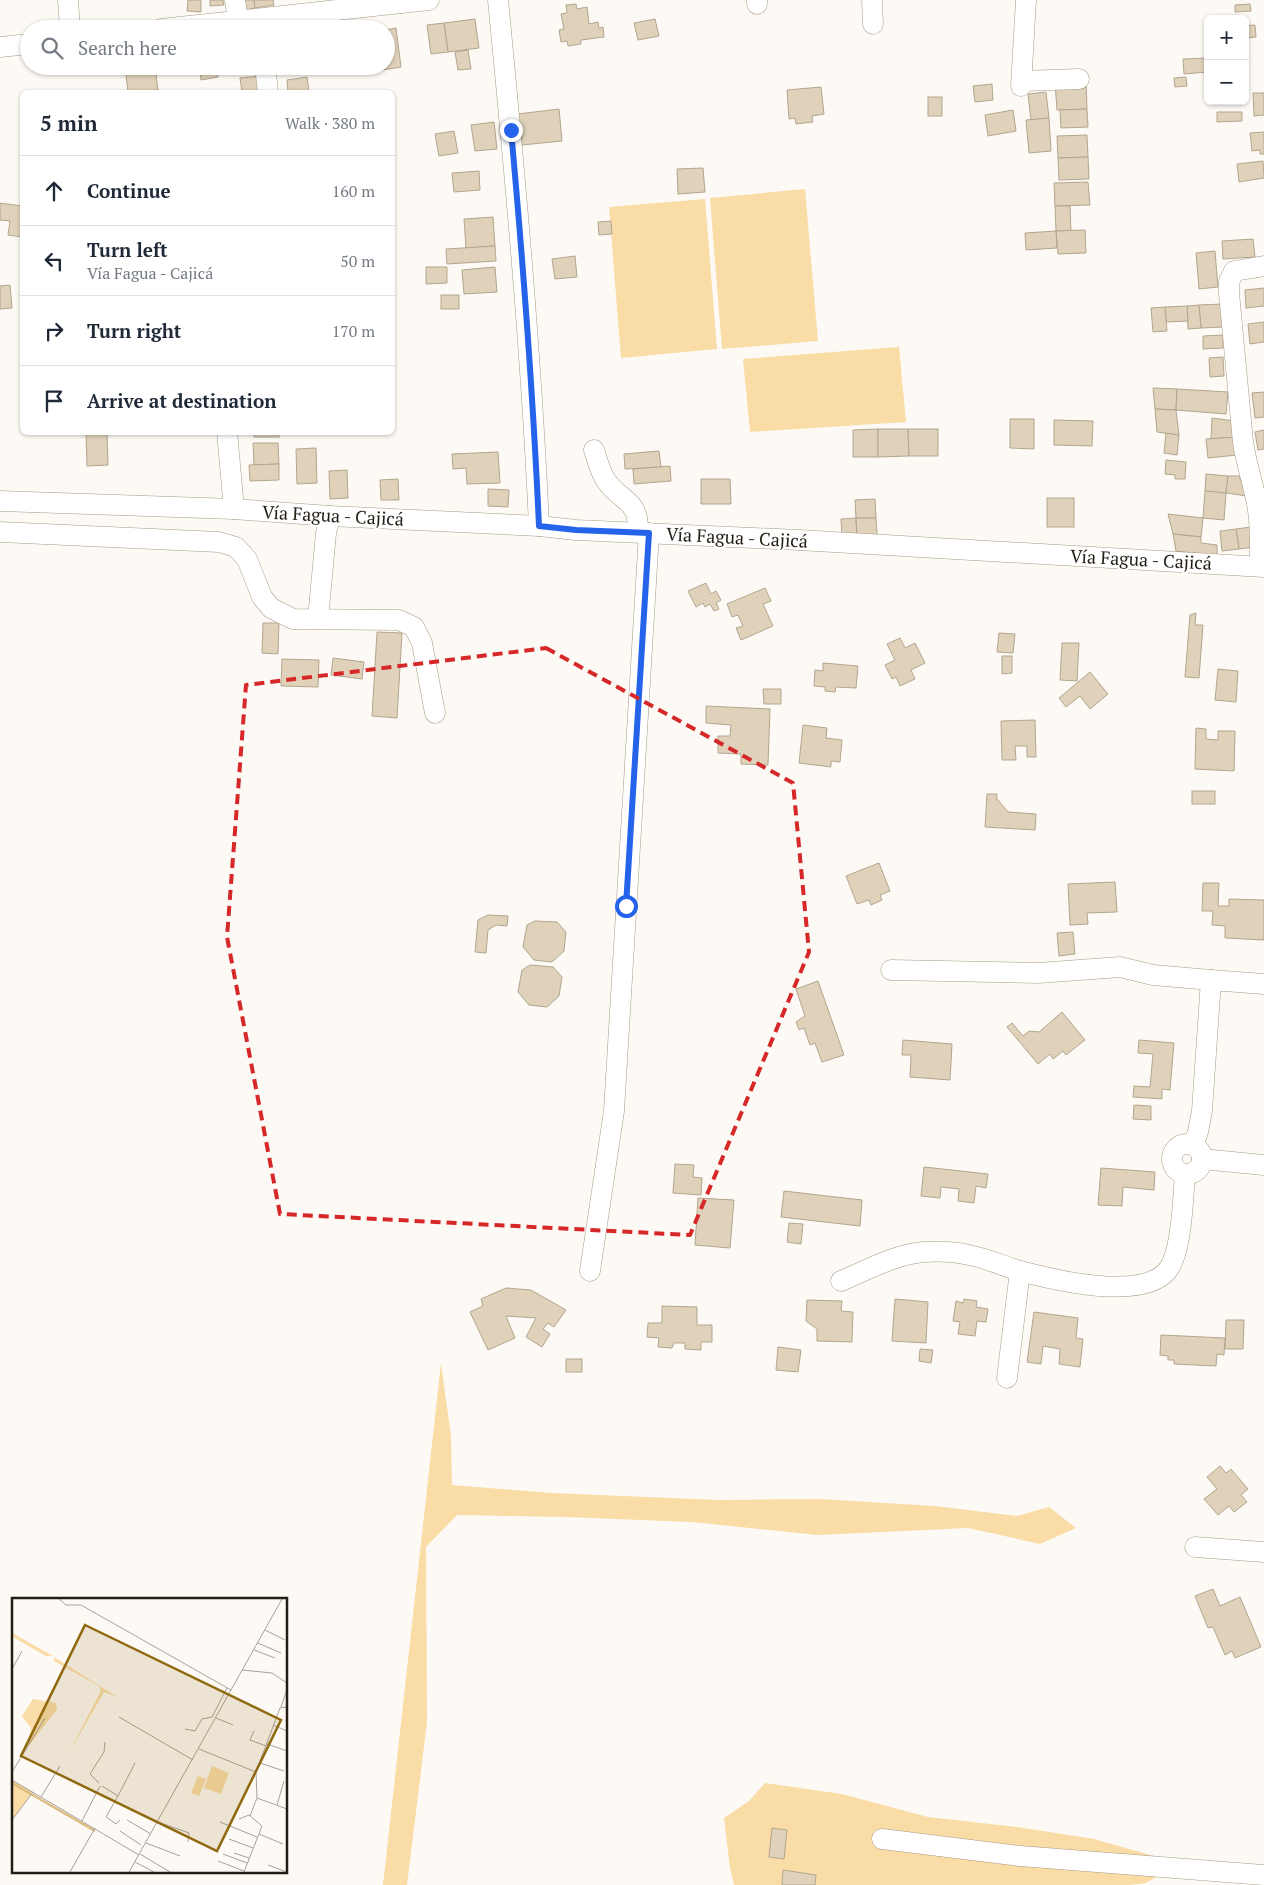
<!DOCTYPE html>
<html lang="en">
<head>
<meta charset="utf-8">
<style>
	:root { --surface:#fff; --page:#f6f6f7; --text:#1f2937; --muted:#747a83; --line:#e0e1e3 }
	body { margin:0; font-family:"PT Serif",serif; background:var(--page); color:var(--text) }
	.controls { position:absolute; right:15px; top:15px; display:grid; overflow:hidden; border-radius:8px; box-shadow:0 1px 4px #0004 }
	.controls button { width:45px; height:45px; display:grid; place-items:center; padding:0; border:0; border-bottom:1px solid var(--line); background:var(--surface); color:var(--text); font:25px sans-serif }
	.stop { position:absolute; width:15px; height:15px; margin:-11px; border:4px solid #2563eb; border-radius:50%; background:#fff }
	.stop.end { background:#2563eb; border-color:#fff; box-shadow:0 1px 5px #0008 }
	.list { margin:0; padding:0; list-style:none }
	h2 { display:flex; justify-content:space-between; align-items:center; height:65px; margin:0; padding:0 20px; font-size:21px }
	h2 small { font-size:16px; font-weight:400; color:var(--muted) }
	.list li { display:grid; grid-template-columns:32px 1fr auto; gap:15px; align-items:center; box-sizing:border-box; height:70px; padding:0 20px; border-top:1px solid var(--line) }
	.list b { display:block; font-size:19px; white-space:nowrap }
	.list p { margin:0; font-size:16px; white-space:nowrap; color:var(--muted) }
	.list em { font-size:16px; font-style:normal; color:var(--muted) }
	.icon { flex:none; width:28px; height:28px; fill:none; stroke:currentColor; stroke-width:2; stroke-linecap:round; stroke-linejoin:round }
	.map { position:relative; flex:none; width:1264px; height:1885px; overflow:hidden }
	.search { position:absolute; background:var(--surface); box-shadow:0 1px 4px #0004; left:20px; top:20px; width:375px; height:55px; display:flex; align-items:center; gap:12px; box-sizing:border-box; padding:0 18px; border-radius:28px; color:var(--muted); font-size:19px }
	.panel { position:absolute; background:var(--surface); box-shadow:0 1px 4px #0004; left:20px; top:90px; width:375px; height:345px; border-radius:8px }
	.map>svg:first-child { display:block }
</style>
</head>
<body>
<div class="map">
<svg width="1264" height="1885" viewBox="0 0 1264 1885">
	<rect width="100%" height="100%" fill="#fdfaf5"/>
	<g fill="#fadca7">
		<path d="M805 189 818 341 722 349 710 198Z"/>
		<path d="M705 199 717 349 621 358 609 207Z"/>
		<path d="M899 347 906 422 750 432 743 359Z"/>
		<path d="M441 1363 451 1436 452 1485 551 1493 719 1500 819 1499 935 1506 1017 1516 1049 1507 1076 1528 1040 1544 968 1528 818 1535 692 1522 565 1517 457 1515 426 1547 427 1722 407 1885H383Z"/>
		<path d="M765 1783 842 1794 928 1817 1017 1827 1094 1839 1154 1856 1155 1866 1173 1868 1146 1883 1130 1885H734L730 1868 724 1818 749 1801Z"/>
	</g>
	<g fill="#e0d2ba" stroke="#b3a58e">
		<path d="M188 0H201V12L187 11Z"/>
		<path d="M210 0H223L224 5 210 6Z"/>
		<path d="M243 0H254L255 8 245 10Z"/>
		<path d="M254 0H273L274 5 255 8Z"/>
		<path d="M576 4 577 9 587 7 589 24 598 22 599 28 603 27 604 37 581 40V44L568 46 567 41 561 42 559 30 564 29 561 14 567 13 566 5Z"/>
		<path d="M1250 4 1251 11 1235 12V5Z"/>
		<path d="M475 19 479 48 448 52 444 23Z"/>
		<path d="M655 19 659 36 638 40 634 23Z"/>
		<path d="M444 23 448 52 431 54 427 25Z"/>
		<path d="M1255 25 1256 37 1245 38V26Z"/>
		<path d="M396 28 401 67 376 71V66H386V30Z"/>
		<path d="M468 50 471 69 458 70 455 52Z"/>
		<path d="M1208 58V72L1184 74 1183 59Z"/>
		<path d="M125 66H155L158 90 128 92Z"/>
		<path d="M200 66H217L218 77 201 80Z"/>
		<path d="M224 66H254V71L225 73Z"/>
		<path d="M261 76 260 92H242L240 78Z"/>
		<path d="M307 77 309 92H288L287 80Z"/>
		<path d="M1186 77 1187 86 1175 87 1174 78Z"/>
		<path d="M1086 82 1087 109 1057 110 1055 83Z"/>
		<path d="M992 84 993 100 975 102 973 86Z"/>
		<path d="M821 87 824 114 812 116 813 122 796 124 795 118 789 119 787 90Z"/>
		<path d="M1046 92 1049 118 1031 120 1028 94Z"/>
		<path d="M1253 93H1264V115L1254 116Z"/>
		<rect x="928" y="97" width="14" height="19"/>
		<path d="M559 109 562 141 522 145 518 114Z"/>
		<path d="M1087 109 1088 127 1061 128 1060 110Z"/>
		<path d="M1013 110 1016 131 988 136 985 115Z"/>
		<path d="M1217 112H1242V121L1217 122Z"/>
		<path d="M1049 118 1051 151 1029 153 1026 120Z"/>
		<path d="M494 122 497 149 475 151 471 125Z"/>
		<path d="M454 131 458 153 439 156 435 134Z"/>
		<path d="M1264 132V154H1260V150L1252 151 1250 133Z"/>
		<path d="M1087 135 1088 157 1058 158 1057 136Z"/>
		<path d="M1088 157 1089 179 1059 180 1058 158Z"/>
		<path d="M1263 161 1264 178 1239 182 1237 164Z"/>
		<path d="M703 168 705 192 678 194 677 169Z"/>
		<path d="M479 171 480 190 454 192 452 173Z"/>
		<path d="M1088 182 1090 205 1055 206 1054 183Z"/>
		<path d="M0 203 22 206V237L8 235 10 221 0 220Z"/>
		<path d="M1055 206H1070L1071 231H1056Z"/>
		<path d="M493 217 495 246 466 248 464 219Z"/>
		<path d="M611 221 612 234 599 235 598 222Z"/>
		<path d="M1085 230 1086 253 1058 254 1056 231Z"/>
		<path d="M1056 231 1057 248 1026 250 1025 233Z"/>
		<path d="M1253 239 1255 257 1223 259 1222 241Z"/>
		<path d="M495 246 496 261 447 264 446 249Z"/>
		<path d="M1215 251 1218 287 1199 289 1196 253Z"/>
		<path d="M575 256 577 277 555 279 552 259Z"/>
		<path d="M426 267H447V283L426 284Z"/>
		<path d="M495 267 497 292 464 294 462 270Z"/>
		<path d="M10 285 12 308 0 309V286Z"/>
		<path d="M1264 288V306L1246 308 1245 290Z"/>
		<rect x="441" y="295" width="18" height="14"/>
		<path d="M1223 304 1224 327 1201 328 1199 305Z"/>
		<path d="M1199 305 1201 328 1188 329 1187 306Z"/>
		<path d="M1187 306 1188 321 1166 322 1165 307Z"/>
		<path d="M1165 307 1167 331 1153 332 1151 308Z"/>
		<path d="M1264 322V342L1250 344 1248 324Z"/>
		<path d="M1223 335V348L1203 349V336Z"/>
		<path d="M1223 357 1224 376 1210 377 1209 358Z"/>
		<path d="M1153 388 1177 389 1176 410 1155 409Z"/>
		<path d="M1177 389 1228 392 1226 414 1176 410Z"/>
		<path d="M1264 392V417L1255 418 1252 393Z"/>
		<path d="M1155 409 1176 410 1179 435 1157 432Z"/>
		<path d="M1212 418 1235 421 1236 437 1211 439Z"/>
		<path d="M1010 419H1034V449L1010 448Z"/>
		<path d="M1054 420 1093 421 1092 446 1054 445Z"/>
		<path d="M878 429V457H853V430Z"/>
		<path d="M878 429H908L909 456 878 457Z"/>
		<path d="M908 429H938V456H909Z"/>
		<path d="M1264 430V449L1258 450 1255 432Z"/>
		<rect x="254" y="432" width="25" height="5"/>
		<path d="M86 433H107L108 465 87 466Z"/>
		<path d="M1166 433 1179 435 1177 455 1164 453Z"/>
		<path d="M1236 437 1237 455 1208 458 1206 439Z"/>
		<path d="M253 443H278L279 464 254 465Z"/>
		<path d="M316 448 317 483 297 484 296 449Z"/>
		<path d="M659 451 661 467 625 469 624 454Z"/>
		<path d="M498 452 500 483 467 484 466 468 453 469 452 454Z"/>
		<path d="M1166 460 1186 462 1185 479H1175V475L1165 474Z"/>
		<path d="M279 464V480L250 481 249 465Z"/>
		<path d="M670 466 671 481 634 484 633 469Z"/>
		<path d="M347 470 348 498 330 499 329 471Z"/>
		<path d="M1206 474 1228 476 1226 493 1205 491Z"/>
		<path d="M1228 476H1239L1247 496 1226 493Z"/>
		<path d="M398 479 399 500H381L380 480Z"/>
		<path d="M701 479H730L731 504H701Z"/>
		<path d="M488 489 509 490 508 507 488 506Z"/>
		<path d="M1205 491 1226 493 1224 520 1203 518Z"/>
		<rect x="1047" y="498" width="27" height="29"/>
		<path d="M875 499 876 518H856L855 500Z"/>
		<path d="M1168 514 1203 518 1201 537 1173 534Z"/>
		<path d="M856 518 857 536 842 537 841 519Z"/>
		<path d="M856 518H876L877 535 857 536Z"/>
		<path d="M1251 527 1254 547 1239 549 1236 529Z"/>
		<path d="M1236 529 1239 549 1222 551 1220 531Z"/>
		<path d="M1173 534 1201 537V543L1217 545V556L1176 551Z"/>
		<path d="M706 583 711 594 716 591 721 600 716 603 719 609 714 611 710 604 705 607 703 603 696 607 688 591Z"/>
		<path d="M765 588 771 601 763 604 773 626 741 640 736 628 743 626 738 615 732 617 727 604Z"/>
		<path d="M1196 613 1195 625H1203L1199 678 1185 677 1190 615Z"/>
		<path d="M263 623H279L278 654 262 653Z"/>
		<path d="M377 632 402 633 397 718 372 716Z"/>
		<path d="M999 633 1015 634 1013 653 997 652Z"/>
		<path d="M900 638 905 648 915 643 925 663 911 670 915 679 900 686 896 677 892 679 885 665 895 660 887 644Z"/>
		<path d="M1062 643H1079L1077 681 1060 680Z"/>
		<path d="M1002 656H1012V673L1002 674Z"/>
		<path d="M333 658 364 662 362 679 331 675Z"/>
		<path d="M282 659 319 660 318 687 281 686Z"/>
		<path d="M823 663 858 666 856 688 836 687 835 692 825 691V687L814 686 815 670 823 671Z"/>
		<path d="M1218 669 1238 671 1236 702 1215 700Z"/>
		<path d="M1090 672 1108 694 1090 709 1080 696 1066 707 1059 698Z"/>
		<path d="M763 689H781V704H764Z"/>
		<path d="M706 706 770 709 768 765 741 764V754L718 753V736H730L731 725 706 723Z"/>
		<path d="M1035 720 1036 757H1027V746H1015L1016 760H1002L1001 721Z"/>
		<path d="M803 725 827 728 826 738 842 740 840 762 831 761V767L799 763Z"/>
		<path d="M1196 728 1206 729V739L1218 740V731H1235L1234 771 1195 769Z"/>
		<rect x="1192" y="791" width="23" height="13"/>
		<path d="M987 794H997V799L1008 812 1036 814 1035 830 985 827Z"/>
		<path d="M879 863 890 891 880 895 882 900 871 905 869 900 857 904 846 876Z"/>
		<path d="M1115 882 1117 912 1087 913 1088 924 1070 925 1068 884Z"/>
		<path d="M1203 883H1219L1218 906H1229V899L1264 900V940L1225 938V926L1212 925 1213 911H1202Z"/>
		<path d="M488 915 508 916 507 926 496 925 488 930 486 953 475 952 478 920Z"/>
		<path d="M535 921 557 922 566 932 564 951 552 962 534 960 523 947 527 925Z"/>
		<path d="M1073 932 1075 954 1059 956 1057 933Z"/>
		<path d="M530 965 553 967 562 977 559 996 547 1007 529 1005 518 992 522 970Z"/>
		<path d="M818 981 844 1055 822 1062 815 1043 810 1045 804 1028 799 1030 796 1022 805 1016 796 989Z"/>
		<path d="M1062 1012 1085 1040 1066 1055 1063 1051 1053 1059 1050 1054 1038 1064 1007 1027 1012 1023 1023 1036 1029 1031 1039 1032Z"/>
		<path d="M903 1040 952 1044 950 1080 910 1077 911 1055H902Z"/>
		<path d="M1139 1040 1174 1043 1170 1090 1162 1089V1099L1133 1097 1134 1086 1150 1087 1153 1054 1138 1053Z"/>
		<path d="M1134 1105 1151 1106V1120L1133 1119Z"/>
		<path d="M675 1164 694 1165 693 1177 702 1178 701 1195 673 1193Z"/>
		<path d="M924 1167 988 1174 986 1188 976 1186 974 1203 958 1201 959 1189 941 1187 940 1198 921 1196Z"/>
		<path d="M1101 1168 1155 1172 1154 1190 1123 1187 1122 1206 1098 1205Z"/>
		<path d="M784 1191 862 1200 860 1226 781 1217Z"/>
		<path d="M698 1198 734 1200 730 1248 695 1245Z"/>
		<path d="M789 1223 803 1224 801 1244 787 1242Z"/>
		<path d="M506 1288 531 1290 566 1310 554 1327 548 1323 543 1329 550 1334 542 1347 526 1337 536 1318 506 1316 515 1338 488 1350 470 1312 483 1306 481 1299Z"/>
		<path d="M895 1299 928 1302 926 1343 892 1341Z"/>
		<path d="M964 1299 977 1301 976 1307 988 1309 986 1322 977 1321 975 1336 958 1334 960 1322 953 1321 956 1301 963 1303Z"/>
		<path d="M807 1300 842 1301 841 1311 853 1312 852 1342 817 1341V1329L806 1321Z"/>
		<path d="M662 1306 697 1307V1325H712V1342H701V1350L685 1349V1343H674L672 1348 658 1347 659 1338 647 1337 648 1323H662Z"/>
		<path d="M1034 1312 1078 1318 1076 1338 1083 1339 1080 1367 1059 1364 1060 1349 1043 1346 1041 1364 1027 1362Z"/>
		<path d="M1226 1320H1244L1243 1349H1225Z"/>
		<path d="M1161 1335 1225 1338 1224 1355 1217 1354 1216 1366 1174 1364V1360H1168V1356L1160 1355Z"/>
		<path d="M778 1347 801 1350 798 1372 776 1370Z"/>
		<path d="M920 1349 933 1350 931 1363 919 1361Z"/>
		<rect x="566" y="1359" width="16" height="13"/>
		<path d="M1220 1466 1226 1473 1231 1469 1248 1489 1241 1495 1247 1502 1234 1512 1229 1506 1218 1515 1204 1499 1217 1489 1207 1477Z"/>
		<path d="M1213 1589 1220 1606 1240 1597 1261 1647 1235 1658 1232 1651 1225 1655 1213 1627 1208 1628 1195 1596Z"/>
		<path d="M772 1828 787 1830 784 1859 769 1857Z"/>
		<path d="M783 1870 816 1875 815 1885H782Z"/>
	</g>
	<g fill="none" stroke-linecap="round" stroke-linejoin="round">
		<defs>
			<g id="minor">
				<path d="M68 0 70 29"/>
				<path d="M235 0 238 21"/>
				<path d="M498 0C515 175 531 350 539 526"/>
				<path d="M757 0V4"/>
				<path d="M872 0 873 24"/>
				<path d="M161 29 429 0"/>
				<path d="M0 47 29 44"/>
				<path d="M265 66 268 92"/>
				<path d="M1022 81 1079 79"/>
				<path d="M1021 86 1026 0"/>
				<path d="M227 432 234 509"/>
				<path d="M594 450C597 459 600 471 605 479 620 503 639 497 638 532"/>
				<path d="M0 501 234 509 330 516 539 526 576 530 799 540 1264 567"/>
				<path d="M0 532 219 542 236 547 247 559 262 597 271 608 293 619 399 620 414 627 422 643 435 713"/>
				<path d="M1260 566C1260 545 1261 524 1257 504 1253 483 1246 463 1243 442L1229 293V282L1234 271 1264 266"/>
				<path d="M318 619 326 533 330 516"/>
				<path d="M891 970 1038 973 1120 967 1153 975 1211 980"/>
				<circle cx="1187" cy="1159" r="15"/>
				<path d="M1193 1145 1198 1132 1202 1111 1211 980 1264 984"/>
				<path d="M1202 1159 1264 1165"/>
				<path d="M590 1271 614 1111 649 533"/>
				<path d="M841 1281C867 1270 894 1255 923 1252 937 1251 956 1252 969 1255 986 1258 1003 1266 1020 1271 1054 1280 1141 1301 1167 1271 1182 1254 1183 1197 1185 1174"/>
				<path d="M1007 1378 1020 1271"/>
				<path d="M1195 1547 1264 1552"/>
				<path d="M882 1839 1020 1856 1264 1875"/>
			</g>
		</defs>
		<use href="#minor" stroke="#a89a84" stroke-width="21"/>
		<use href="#minor" stroke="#fff" stroke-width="20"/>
	</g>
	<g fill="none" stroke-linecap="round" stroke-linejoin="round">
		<path stroke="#2563eb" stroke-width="6" d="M511 130C523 262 533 394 539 526L576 530 649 533 626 906"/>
	</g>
	<path fill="none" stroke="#d62828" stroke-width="4" stroke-dasharray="10 6" stroke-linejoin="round" d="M546 648 793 783 809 952 690 1235 280 1214 227 937 246 685Z"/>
	<g text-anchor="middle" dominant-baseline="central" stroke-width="4.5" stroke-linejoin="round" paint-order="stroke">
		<g font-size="18" fill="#231e15" stroke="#fff">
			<text transform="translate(333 515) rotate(3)">Vía Fagua - Cajicá</text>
			<text transform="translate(737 537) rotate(3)">Vía Fagua - Cajicá</text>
			<text transform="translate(1141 559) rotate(3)">Vía Fagua - Cajicá</text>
		</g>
	</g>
	<g transform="translate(12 1598)">
		<rect width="275" height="275" fill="#fdfaf5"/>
		<path d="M0 32 2 36 41 58H34L6 42 0 38ZM42 59 105 99 92 94 56 156 89 93 87 88 42 63ZM21 101 44 105 45 111 16 149 19 130 10 118ZM200 168 217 175 209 196 192 190ZM186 178 194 181 187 198 179 195ZM0 182 21 194 0 222Z" fill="#fadca7"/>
		<path fill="none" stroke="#debb7e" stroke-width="2.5" d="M0 185 83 233"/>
		<path fill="none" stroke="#a6a29b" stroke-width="1" d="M47 1 54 7H69L219 92M253 32 273 42M246 45 269 55M242 52 263 60M0 71 10 53M230 72 260 75 275 85M269 109 275 91M107 119 181 162M204 120 221 127M261 127 275 133M173 131 183 133 190 121 200 119 215 90M242 133 238 142 254 148M255 146 275 153M187 151 244 174M248 165 272 173M0 174 33 120M0 182 127 257M87 185 78 176 92 154 93 144M90 188 106 198 94 219 104 226 108 222M106 198 123 165M29 199 48 168M245 200 275 211M265 207 272 183M238 218 245 200 244 174 268 110 275 109M227 221 237 217 250 228 232 274M0 222 21 194M115 222 139 236M70 223 88 188M146 224 177 235 176 244M208 224 245 239M108 233 129 247M247 236 271 246M217 241 241 250M134 245 168 258M222 255 237 260M128 256 158 274M211 256 235 265M206 263 232 273M123 264 142 274M256 267 275 274M58 274 83 230M117 274 270 1"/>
		<path fill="#90680f" fill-opacity="0.15" stroke="#90680f" stroke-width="2.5" d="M73 27 269 122 205 253 9 158Z"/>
		<rect width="275" height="275" fill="none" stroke="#231e15" stroke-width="2.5"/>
	</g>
</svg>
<div class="controls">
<button>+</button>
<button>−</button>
</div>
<div class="stop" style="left:626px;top:906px"></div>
<div class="stop end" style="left:511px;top:130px"></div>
<div class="search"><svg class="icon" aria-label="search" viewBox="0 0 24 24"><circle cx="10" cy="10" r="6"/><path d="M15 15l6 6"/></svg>Search here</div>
<section class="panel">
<h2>5 min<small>Walk · 380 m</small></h2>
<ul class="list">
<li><svg class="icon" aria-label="ahead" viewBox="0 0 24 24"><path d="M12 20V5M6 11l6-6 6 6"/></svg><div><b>Continue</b></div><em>160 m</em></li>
<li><svg class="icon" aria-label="left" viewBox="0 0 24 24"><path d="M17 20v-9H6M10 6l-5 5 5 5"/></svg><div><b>Turn left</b><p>Vía Fagua - Cajicá</p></div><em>50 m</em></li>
<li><svg class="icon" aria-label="right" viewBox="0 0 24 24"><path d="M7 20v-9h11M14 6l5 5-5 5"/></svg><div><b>Turn right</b></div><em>170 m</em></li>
<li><svg class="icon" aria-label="arrive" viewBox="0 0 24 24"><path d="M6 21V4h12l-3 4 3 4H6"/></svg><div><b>Arrive at destination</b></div></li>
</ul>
</section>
</div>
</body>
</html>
